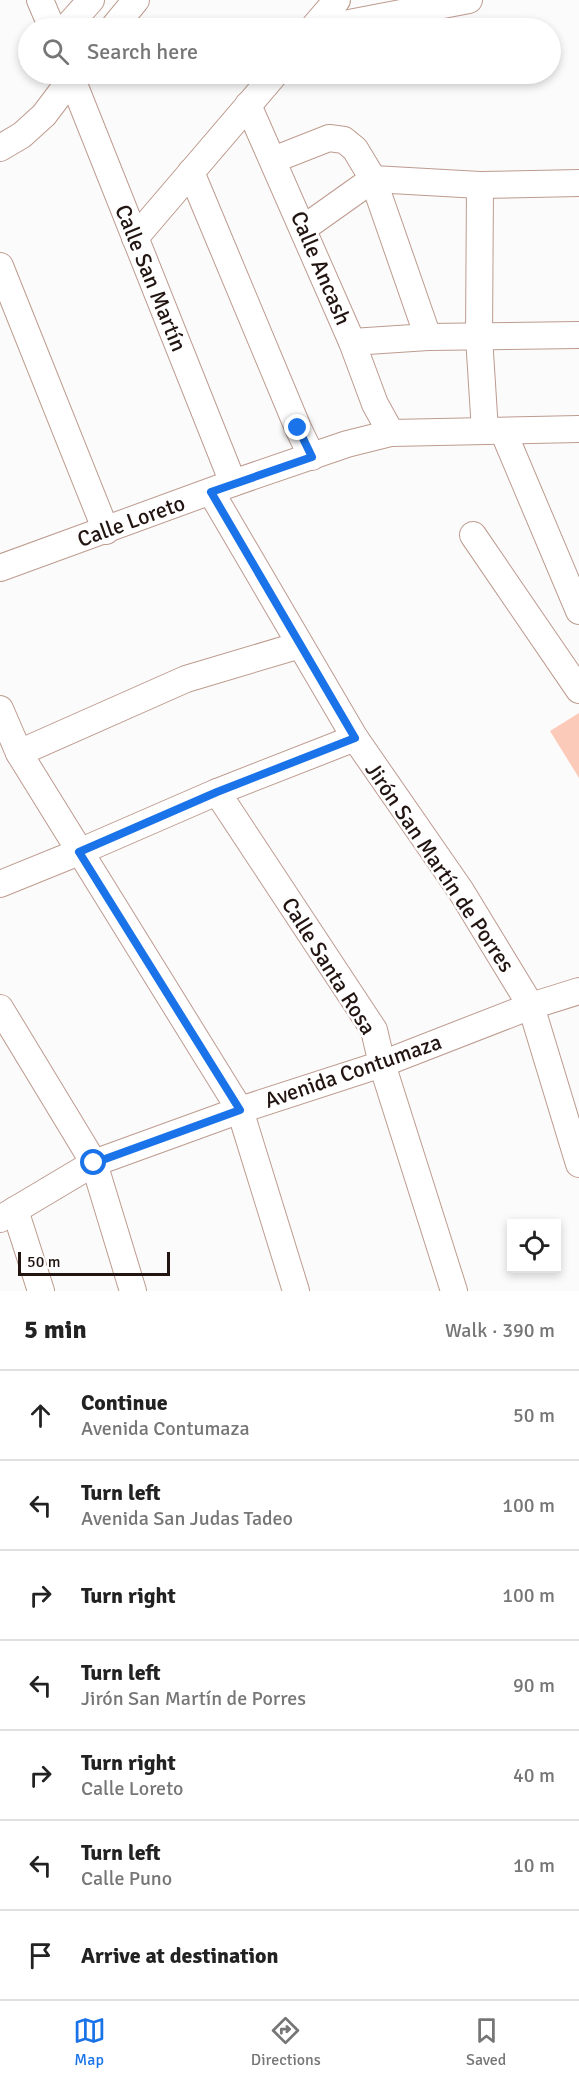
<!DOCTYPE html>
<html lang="en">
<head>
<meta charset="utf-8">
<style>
	:root { --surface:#fff; --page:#f2f2f2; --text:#222; --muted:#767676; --line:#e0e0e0; --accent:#1a73e8 }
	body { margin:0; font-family:Signika,sans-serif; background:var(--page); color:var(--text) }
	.controls { position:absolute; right:18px; bottom:18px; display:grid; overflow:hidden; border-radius:0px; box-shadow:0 3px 9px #0003 }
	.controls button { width:54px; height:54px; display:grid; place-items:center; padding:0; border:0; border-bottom:2px solid var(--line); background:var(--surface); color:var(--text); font:30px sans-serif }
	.scale { position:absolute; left:18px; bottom:15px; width:152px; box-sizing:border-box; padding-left:6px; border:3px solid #221511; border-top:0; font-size:16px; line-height:21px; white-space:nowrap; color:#221511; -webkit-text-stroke:4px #fff; paint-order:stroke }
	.stop { position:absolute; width:18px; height:18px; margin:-14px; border:4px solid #1a73e8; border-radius:50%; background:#fff }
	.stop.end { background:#1a73e8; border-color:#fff; box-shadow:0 2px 6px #0008 }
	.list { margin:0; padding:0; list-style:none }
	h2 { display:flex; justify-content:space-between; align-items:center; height:78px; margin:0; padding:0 24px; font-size:26px }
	h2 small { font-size:20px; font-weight:400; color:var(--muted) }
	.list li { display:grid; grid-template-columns:39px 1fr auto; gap:18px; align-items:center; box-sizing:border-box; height:90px; padding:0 24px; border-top:2px solid var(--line) }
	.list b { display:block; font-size:22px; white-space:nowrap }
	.list p { margin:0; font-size:20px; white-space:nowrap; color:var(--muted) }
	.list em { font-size:20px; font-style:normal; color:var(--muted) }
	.icon { flex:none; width:33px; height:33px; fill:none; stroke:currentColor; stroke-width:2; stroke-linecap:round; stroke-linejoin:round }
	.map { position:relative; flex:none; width:579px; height:1291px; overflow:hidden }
	.search { position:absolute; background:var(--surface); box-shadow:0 3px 9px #0003; left:18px; right:18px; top:18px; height:66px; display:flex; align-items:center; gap:15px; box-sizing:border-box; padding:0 21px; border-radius:33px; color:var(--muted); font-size:22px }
	.sheet { height:708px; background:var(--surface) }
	nav { display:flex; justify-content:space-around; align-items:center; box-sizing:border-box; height:84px; border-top:2px solid var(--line); background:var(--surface); font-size:16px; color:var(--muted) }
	nav a { display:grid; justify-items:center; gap:3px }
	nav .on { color:var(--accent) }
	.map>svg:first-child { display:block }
</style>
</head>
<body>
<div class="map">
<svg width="579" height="1291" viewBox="0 0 579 1291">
	<rect width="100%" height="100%" fill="#fbfbfb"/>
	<path fill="#fbcab9" d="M579 713V778L550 731Z"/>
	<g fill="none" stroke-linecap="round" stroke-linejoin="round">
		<defs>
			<g id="minor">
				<path d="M40 0 52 28"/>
				<path d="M66 28 91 0"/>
				<path d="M113 28 136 0"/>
				<path d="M313 28 337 0"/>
				<path d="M323 28 469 0"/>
				<path d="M70 74 233 483"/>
				<path d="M248 105 352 342 375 404 391 433"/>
				<path d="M0 148 22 135 44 115 75 74"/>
				<path d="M273 160 329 138 344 140 355 149 373 179 428 337"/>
				<path d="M191 172 298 428 312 457"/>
				<path d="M480 185 479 337 485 431"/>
				<path d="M304 228 373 179 480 185 579 183"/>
				<path d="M135 238 275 74"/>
				<path d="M0 266 106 531"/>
				<path d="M352 342 428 337 579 335"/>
				<path d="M503 431 579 611"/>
				<path d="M211 492 355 738 461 891 531 1006 579 1164"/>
				<path d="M473 535 579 690"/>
				<path d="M0 568 233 483 347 444 391 433 579 429"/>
				<path d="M0 709 19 753 240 1110 296 1291"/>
				<path d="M19 753 186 679 300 645"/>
				<path d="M217 792 374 1030 382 1064 454 1291"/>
				<path d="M0 884 79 852 217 792 355 738"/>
				<path d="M0 1008 94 1163 133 1291"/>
				<path d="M15 1210 41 1291"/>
				<path d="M0 1219 94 1163 240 1110 382 1064 531 1006 579 991"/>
			</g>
		</defs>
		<use href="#minor" stroke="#be9b8f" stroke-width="28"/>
		<use href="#minor" stroke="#fff" stroke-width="26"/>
	</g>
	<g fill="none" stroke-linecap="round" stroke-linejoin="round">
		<path stroke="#1a73e8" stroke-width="8" d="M94 1163 240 1110 79 852 217 792 355 738 211 492 312 457 298 428"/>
	</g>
	<g text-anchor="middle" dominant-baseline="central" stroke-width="5" stroke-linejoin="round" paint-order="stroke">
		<g font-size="22" fill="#221511" stroke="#fff">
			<text transform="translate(321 268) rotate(67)">Calle Ancash</text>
			<text transform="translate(151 278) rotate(68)">Calle San Martín</text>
			<text transform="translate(131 521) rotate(-20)">Calle Loreto</text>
			<text transform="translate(440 867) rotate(56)">Jirón San Martín de Porres</text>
			<text transform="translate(329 966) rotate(58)">Calle Santa Rosa</text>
			<text transform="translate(353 1071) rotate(-19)">Avenida Contumaza</text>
		</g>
	</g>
</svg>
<div class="controls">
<button><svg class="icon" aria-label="locate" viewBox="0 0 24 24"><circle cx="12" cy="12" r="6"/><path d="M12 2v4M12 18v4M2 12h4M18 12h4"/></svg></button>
</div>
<div class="scale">50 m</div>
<div class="stop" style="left:94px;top:1163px"></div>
<div class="stop end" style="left:298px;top:428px"></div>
<div class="search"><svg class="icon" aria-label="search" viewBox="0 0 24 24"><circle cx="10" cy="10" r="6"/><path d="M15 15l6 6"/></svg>Search here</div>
</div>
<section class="sheet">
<h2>5 min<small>Walk · 390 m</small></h2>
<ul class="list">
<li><svg class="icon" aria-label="ahead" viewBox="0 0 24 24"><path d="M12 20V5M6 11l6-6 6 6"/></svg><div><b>Continue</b><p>Avenida Contumaza</p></div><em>50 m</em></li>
<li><svg class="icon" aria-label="left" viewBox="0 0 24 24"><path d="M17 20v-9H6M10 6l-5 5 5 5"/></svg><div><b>Turn left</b><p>Avenida San Judas Tadeo</p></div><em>100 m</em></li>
<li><svg class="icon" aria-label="right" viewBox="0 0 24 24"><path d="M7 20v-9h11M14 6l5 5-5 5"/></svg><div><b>Turn right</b></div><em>100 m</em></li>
<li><svg class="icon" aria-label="left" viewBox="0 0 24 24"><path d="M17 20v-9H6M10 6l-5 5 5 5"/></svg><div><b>Turn left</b><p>Jirón San Martín de Porres</p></div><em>90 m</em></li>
<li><svg class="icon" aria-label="right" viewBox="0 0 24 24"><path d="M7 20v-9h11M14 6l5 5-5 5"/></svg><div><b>Turn right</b><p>Calle Loreto</p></div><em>40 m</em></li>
<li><svg class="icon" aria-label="left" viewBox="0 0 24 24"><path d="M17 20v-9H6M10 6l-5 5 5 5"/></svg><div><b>Turn left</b><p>Calle Puno</p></div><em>10 m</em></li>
<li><svg class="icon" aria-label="arrive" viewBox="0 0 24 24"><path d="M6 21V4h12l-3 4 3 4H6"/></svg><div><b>Arrive at destination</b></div></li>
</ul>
</section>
<nav>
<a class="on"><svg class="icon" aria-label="map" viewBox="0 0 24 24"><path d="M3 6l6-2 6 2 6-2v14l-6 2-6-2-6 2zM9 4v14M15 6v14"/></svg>Map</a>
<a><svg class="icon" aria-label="directions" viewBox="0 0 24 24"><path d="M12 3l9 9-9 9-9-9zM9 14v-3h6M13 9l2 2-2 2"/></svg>Directions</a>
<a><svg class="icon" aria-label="saved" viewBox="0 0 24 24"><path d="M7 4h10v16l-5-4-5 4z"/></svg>Saved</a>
</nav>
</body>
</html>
